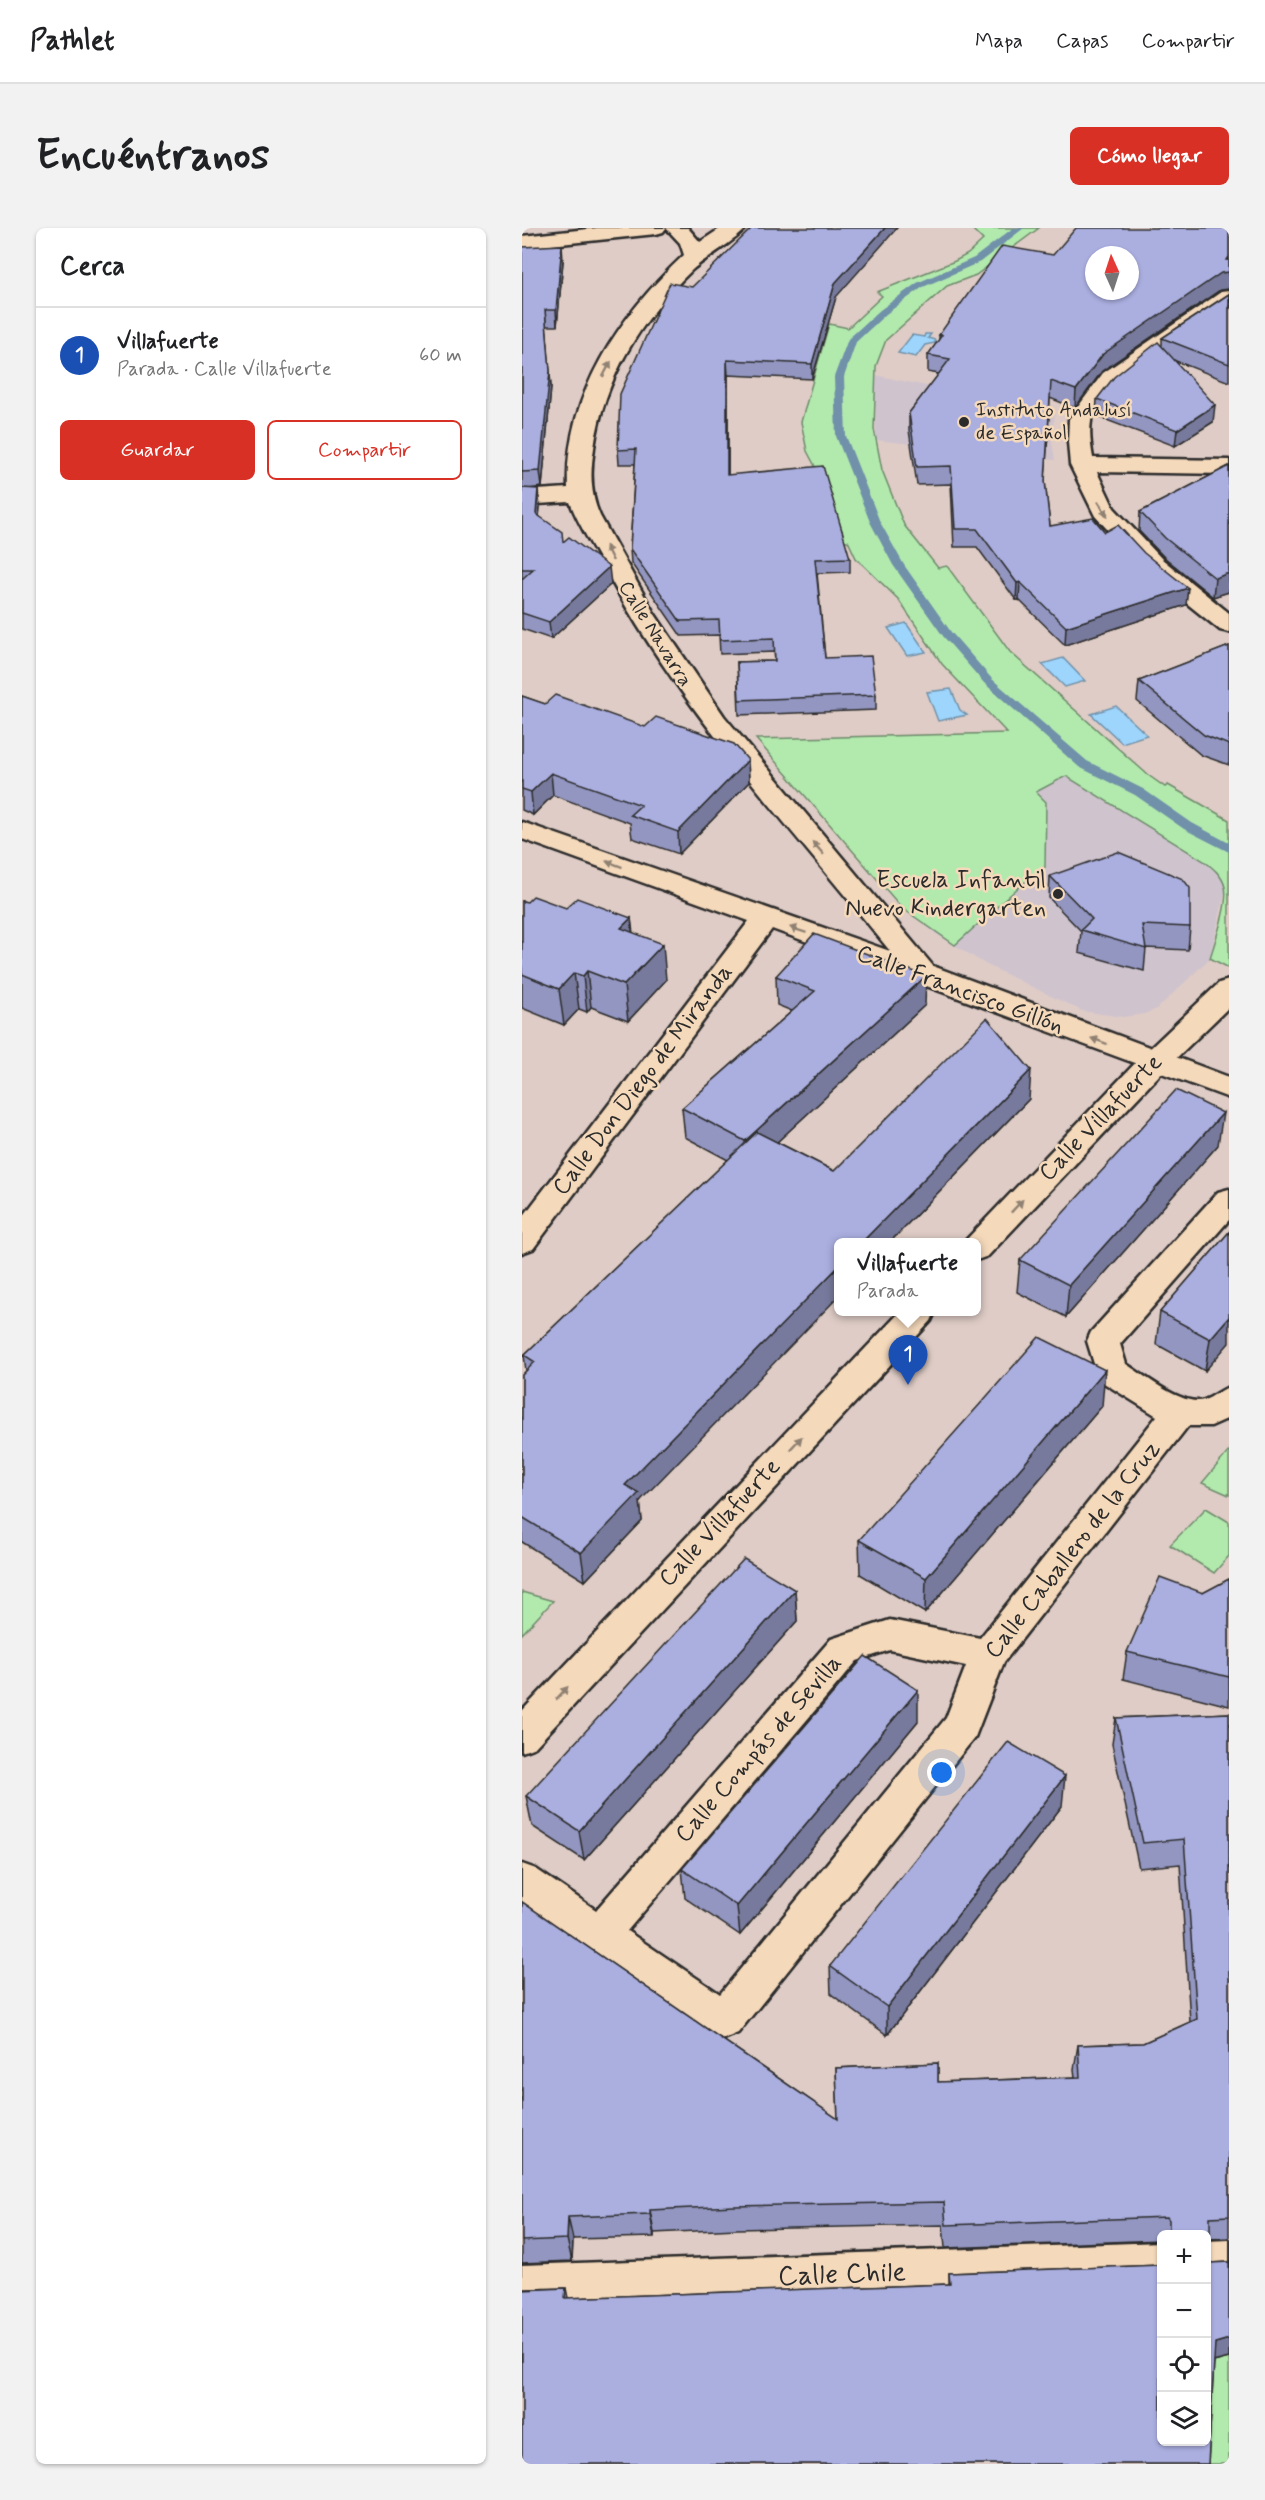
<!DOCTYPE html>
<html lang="es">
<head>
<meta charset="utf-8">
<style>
	:root { --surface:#fff; --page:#f2f2f2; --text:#202124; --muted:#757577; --line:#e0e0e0; --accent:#d93025 }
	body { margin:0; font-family:Mynerve,sans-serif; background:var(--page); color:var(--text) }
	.controls { position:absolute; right:18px; bottom:18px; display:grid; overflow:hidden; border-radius:9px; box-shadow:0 2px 4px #0004 }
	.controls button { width:54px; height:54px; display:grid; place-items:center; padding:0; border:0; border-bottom:2px solid var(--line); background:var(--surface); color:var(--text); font:30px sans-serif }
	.compass { position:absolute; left:563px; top:18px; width:54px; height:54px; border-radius:50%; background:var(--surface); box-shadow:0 2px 4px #0004; rotate:357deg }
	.you { position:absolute; left:420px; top:1545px; width:21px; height:21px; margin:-15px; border:4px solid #fff; border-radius:50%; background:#1a73e8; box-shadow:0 0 0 9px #1a73e833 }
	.badge { display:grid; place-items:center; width:39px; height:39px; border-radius:50%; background:var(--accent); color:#fff; font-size:20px; font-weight:700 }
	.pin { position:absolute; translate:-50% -50px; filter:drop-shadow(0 2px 3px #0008) }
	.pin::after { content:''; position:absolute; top:32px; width:21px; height:18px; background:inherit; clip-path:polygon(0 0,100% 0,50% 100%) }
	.popup { position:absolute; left:312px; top:1010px; width:147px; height:78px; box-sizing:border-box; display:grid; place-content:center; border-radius:9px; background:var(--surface); filter:drop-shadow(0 2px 4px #0005); font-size:20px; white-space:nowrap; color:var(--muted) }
	.popup b { font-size:22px; color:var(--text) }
	.popup::after { content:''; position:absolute; left:50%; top:100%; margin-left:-12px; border:12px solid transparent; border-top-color:var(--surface) }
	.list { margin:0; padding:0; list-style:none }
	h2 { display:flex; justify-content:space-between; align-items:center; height:78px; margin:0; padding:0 24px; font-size:26px }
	h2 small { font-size:20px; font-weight:400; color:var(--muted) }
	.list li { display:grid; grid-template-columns:39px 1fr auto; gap:18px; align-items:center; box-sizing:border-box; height:96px; padding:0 24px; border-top:2px solid var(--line) }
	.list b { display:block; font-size:22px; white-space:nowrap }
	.list p { margin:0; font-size:20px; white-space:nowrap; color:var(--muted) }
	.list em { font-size:20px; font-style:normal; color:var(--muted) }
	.actions { display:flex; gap:12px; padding:18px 24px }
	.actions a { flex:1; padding:14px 0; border:2px solid var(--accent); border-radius:9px; text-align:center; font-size:21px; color:var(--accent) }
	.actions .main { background:var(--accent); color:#fff }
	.icon { flex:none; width:33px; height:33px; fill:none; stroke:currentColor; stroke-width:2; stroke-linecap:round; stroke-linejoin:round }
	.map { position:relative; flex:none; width:707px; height:2236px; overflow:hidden; border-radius:9px }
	header { display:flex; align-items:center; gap:36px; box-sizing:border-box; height:84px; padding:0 30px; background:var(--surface); border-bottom:2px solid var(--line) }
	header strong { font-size:28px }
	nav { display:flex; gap:33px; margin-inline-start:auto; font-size:21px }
	.intro { display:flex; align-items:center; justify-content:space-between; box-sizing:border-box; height:144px; padding:0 36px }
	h1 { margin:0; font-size:42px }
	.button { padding:15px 27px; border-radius:9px; background:var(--accent); color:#fff; font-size:21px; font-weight:700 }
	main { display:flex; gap:36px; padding:0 36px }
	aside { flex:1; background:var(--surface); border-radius:9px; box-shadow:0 2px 4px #0004 }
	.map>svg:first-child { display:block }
</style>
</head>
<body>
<header>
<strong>Pathlet</strong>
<nav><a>Mapa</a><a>Capas</a><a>Compartir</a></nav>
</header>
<div class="intro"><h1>Encuéntranos</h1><a class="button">Cómo llegar</a></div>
<main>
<aside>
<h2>Cerca<small></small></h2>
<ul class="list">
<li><span class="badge" style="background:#1a4fb4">1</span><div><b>Villafuerte</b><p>Parada · Calle Villafuerte</p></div><em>60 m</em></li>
</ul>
<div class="actions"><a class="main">Guardar</a><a>Compartir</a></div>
</aside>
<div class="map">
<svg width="707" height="2236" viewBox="0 0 707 2236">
	<rect width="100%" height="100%" fill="#dfccc6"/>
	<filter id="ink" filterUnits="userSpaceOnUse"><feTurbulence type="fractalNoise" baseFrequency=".0167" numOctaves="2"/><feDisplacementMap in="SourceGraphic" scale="12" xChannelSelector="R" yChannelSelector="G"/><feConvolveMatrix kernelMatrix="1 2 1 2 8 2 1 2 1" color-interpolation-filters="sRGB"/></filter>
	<g filter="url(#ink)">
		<g fill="#cfc3ce">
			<path d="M353 147 533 186 529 208 533 232 354 212Z"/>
			<path d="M536 542 682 633 697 645 704 659 688 730 635 781 622 786 601 789 560 783 465 737 416 707 380 680 324 615Z"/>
		</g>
		<g fill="#b2eaad" stroke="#6e8a6c" stroke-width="1.5">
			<path d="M449 0H517L454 47 425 58 364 112 354 138 352 201 360 242 382 297 416 340 425 338 488 424 626 547 643 559 646 557 707 592V740L688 730C693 713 707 675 703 659 700 647 691 640 682 633L544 548 514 564 524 574 523 639 499 657 433 717 380 680 234 511 485 505 420 436 376 371 334 330 326 313H321V305L301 253 285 223 279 194 307 96 326 100 360 68 355 64 433 33 446 26 461 12Z"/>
			<path d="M707 1223V1267L680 1255Z"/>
			<path d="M684 1280 707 1294V1328L692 1345 648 1317Z"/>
			<path d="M0 1364 31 1373 0 1406Z"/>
			<path d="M707 2130V2236H682L687 2135Z"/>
		</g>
		<g fill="#9ed5fd" stroke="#7091a9" stroke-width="1.5">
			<path d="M403 106H409L406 110 413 112V115L403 117 394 129 376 125 390 107 402 109Z"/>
			<path d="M384 395 404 424 385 428 366 400Z"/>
			<path d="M541 430 563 453 543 459 520 436Z"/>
			<path d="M429 461 438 482 445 487 416 493 405 464Z"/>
			<path d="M594 478 625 507 600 515 569 486Z"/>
		</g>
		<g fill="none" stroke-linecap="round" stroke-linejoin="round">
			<path fill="#7091a9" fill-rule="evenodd" d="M491 0H502L458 34 401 59 364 86 334 114 322 149 324 208 358 294 382 337 429 404 470 451 565 533 621 561 670 595 707 615V624L662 601 613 567 557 539 462 455 421 408 371 337 348 294 314 208 312 149 326 111 358 82 395 55 452 30Z"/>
			<defs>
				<g id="minor">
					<path d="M144 0H166L178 14 199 0H224C218 10 183 30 170 42 119 91 82 150 72 220 68 244 68 266 78 288L132 385 202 488 411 738 707 849V870L250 701 11 1021 0 1025V990L227 693 0 611V594L368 723C269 598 159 484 84 343 72 320 57 298 48 274L0 277V263L46 260C42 168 98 87 162 27L158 15Z"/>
					<path d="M707 63V79C676 100 577 159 569 193 567 205 569 219 571 230L707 232V246L575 244 592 280 640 331 707 385V404L698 402 622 341 573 288 548 237 546 214 547 191 581 145 699 64Z"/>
					<path d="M707 961V992L598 1116 604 1136C622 1147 661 1179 682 1172 691 1169 698 1162 707 1159V1190L689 1198H666L482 1434 453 1509 216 1805 202 1811 188 1805 0 1675V1636L14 1641 74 1682 309 1411 368 1392 458 1410 635 1188 577 1152 565 1113 569 1104 696 964ZM368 1422 444 1438 424 1490 198 1766 105 1703 335 1433Z"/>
					<path d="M707 2012V2054L684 2055V2013Z"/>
					<path d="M640 2014V2056L0 2081V2037Z"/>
				</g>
				<g id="tertiary">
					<path d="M75 0H144L141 4 134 6 0 20V8Z"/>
					<path d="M707 752V779L643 841 466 1028 455 1032V1014H442L444 1012 621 827 697 755Z"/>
					<path d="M378 1084H413L409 1093 13 1519 0 1524V1483Z"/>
				</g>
			</defs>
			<use href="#minor" stroke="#2b2b2b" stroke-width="5"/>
			<use href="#tertiary" stroke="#2b2b2b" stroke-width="5"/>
			<use href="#minor" fill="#f5d9bb" fill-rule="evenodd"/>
			<use href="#tertiary" fill="#f5d9bb" fill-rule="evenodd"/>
		</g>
		<g fill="#9396c1" stroke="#2b2b2b" stroke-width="1.5">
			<path d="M707 3V61L698 62 580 143 553 180 528 170 523 253 528 298 583 304 664 377 543 417 497 372H494L455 319H432L429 256 395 257 387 202V185L417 146 406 144V127L417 112V107L531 27Z"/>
			<path d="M0 19 41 33 35 98H24L29 159 20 259 6 261 18 278 17 288 41 314 89 356 29 411 0 401Z"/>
			<path d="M170 59 314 69 290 151 206 147V247L328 330V344L295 345 303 430 354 467V482L217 487 215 434 253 433 252 424 198 426 197 407 159 408 109 335 108 321 113 236H97L96 222Z"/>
			<path d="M707 66V154L654 133 691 194 653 218 574 188 575 171 640 117V110Z"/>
			<path d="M707 238V364L691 369 642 329 617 303 618 284Z"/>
			<path d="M707 418V537L679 527 615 473 617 453Z"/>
			<path d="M0 468 23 476 123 499 226 532 227 554 157 626 110 610 108 595 31 567 11 587 0 582Z"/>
			<path d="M528 648 668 699 666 722 624 720 622 743 557 725 559 703 527 670Z"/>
			<path d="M0 673 5 674 109 690 111 705 144 752 106 793 69 779 65 784 57 781 42 797 0 780Z"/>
			<path d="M254 748 403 777 255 914 312 943 507 871 368 1014H317L118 1273 120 1293 63 1353 0 1314V1147L4 1143 2 1127 206 932 163 909 160 880 270 783 255 777Z"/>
			<path d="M696 917 544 1089 495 1064 498 1032Z"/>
			<path d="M707 1004 683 1143 634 1116 638 1084Z"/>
			<path d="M580 1178 403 1385 338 1346 337 1312Z"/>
			<path d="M707 1351V1478L601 1451 605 1424 681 1365Z"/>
			<path d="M273 1362 275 1393 62 1632 10 1598 4 1568Z"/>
			<path d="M707 1485V2010L688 2011V2035L707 2034V2130L692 2134 686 2236H0V2061L44 2060 46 2070 427 2056V2045L639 2037V2214H684V2007H639V2012L423 2020 421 1997 215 2001 132 2005V2009L51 2011 50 2033 0 2035V1674L316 1891 314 1840 416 1835V1854L553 1849 552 1841 556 1817 621 1815 668 1794 658 1636 617 1640 590 1516 594 1490Z"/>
			<path d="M396 1493 218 1707 163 1670 160 1641Z"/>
			<path d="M540 1578 365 1807 309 1766 308 1738Z"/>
		</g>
		<g fill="#787a9d" stroke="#2b2b2b" stroke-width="1.5">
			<path d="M363 0H375L314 69 290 151V136L313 55Z"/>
			<path d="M40 17 41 33 35 98 34 82Z"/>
			<path d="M707 29V61L698 62 580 143 553 180 554 162 581 126 705 32Z"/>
			<path d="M23 82 29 159 20 259 18 243Z"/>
			<path d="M205 132 206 147V262L205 247Z"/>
			<path d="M693 177 691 194 653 218 655 202Z"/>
			<path d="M16 261 18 278 16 303 14 286Z"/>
			<path d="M87 339 89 356 29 411 27 394Z"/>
			<path d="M707 345V364L691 369 693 350Z"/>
			<path d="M498 354 497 372H494L495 355Z"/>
			<path d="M666 360 664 377 543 417 544 399Z"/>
			<path d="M226 532 227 554 157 626 156 604Z"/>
			<path d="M29 545 31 567 11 587 9 564Z"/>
			<path d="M109 690 112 726 99 700Z"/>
			<path d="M141 716 144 752 106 793 102 757Z"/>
			<path d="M65 743 69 779 65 784 61 748Z"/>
			<path d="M52 745 57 781 42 797 37 761Z"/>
			<path d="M404 748 403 777 225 942 223 913Z"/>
			<path d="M509 842 507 871 368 1014H340Z"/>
			<path d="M701 885 696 917 544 1089 547 1057Z"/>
			<path d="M317 1038V1068L118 1273 120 1293 63 1353 59 1325 103 1257Z"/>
			<path d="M707 1089V1115L683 1143 688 1111Z"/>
			<path d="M583 1142 580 1178 403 1385 404 1350Z"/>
			<path d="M273 1362 275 1393 62 1632 57 1603Z"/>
			<path d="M396 1462V1493L218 1707 215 1678Z"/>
			<path d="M543 1548 540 1578 365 1807V1779Z"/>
			<path d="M128 1982 132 2005V2009L128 1986Z"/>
			<path d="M46 1989 51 2011 50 2033 45 2011Z"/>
			<path d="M707 2111V2130L687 2135 693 2115Z"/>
		</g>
		<g fill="#abafe0" stroke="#2b2b2b" stroke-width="1.5" fill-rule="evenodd">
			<path d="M230 0H363L313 55 290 136 205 132V247L301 238 328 330 293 331 303 430 349 428 354 467 217 472 215 434 253 433 252 410 198 412 197 392 158 393 108 321 114 221 96 222 98 166 148 55 170 59Z"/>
			<path d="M554 0H706L707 3V29L705 32H707V44L699 45 581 126 554 162 529 153 523 253 528 298 571 290 583 304 596 297 622 325 666 360 544 399 498 354 495 355 455 301H433L429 238 395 239 387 185 428 131 406 127 420 107H417L480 18 531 27ZM572 27H608V63H572Z"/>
			<path d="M40 17 34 82H23L28 143 18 243 0 244V19Z"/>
			<path d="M707 66V136L640 110Z"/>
			<path d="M636 114 693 177 655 202 575 171 592 149Z"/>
			<path d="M707 238V345L693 350 643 310 618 284Z"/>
			<path d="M0 260 16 261 14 286 40 304 41 314 47 309 87 339 27 394 0 385V351L11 341H0Z"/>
			<path d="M707 418V517L682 507 617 453Z"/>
			<path d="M33 467 123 499 134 489 212 516 226 532 156 604 108 587 119 577 29 545 9 564 0 561V468L23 476Z"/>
			<path d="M596 624 661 651 668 660V699L620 697 624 721 559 702 570 691 528 648Z"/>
			<path d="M11 668 44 680 55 670 109 690 99 700 141 716 102 757 65 743 61 748 52 745 37 761 0 746V673L5 674Z"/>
			<path d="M292 706 404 748 223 913 160 880 293 763 254 748Z"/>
			<path d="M465 790 509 842 340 1014H317V1038L103 1257 117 1265 59 1325 0 1289V1147L13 1134 2 1127 235 904 312 943Z"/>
			<path d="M654 862 701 885 547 1057 498 1032Z"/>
			<path d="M707 1004V1089L688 1111 638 1084Z"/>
			<path d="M517 1109 583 1142 404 1350 337 1312 459 1175Z"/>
			<path d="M222 1331 273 1362 57 1603 4 1568Z"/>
			<path d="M638 1349 681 1365 707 1351V1449L605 1424Z"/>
			<path d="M343 1428 396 1462 215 1678 160 1641Z"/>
			<path d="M707 1485V1988L688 1989V2035L707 2034V2111L693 2115 686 2236H0V2062L44 2060 43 2070 428 2056 427 2045 639 2037V2214H684V2007H647V1992L645 1989 424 1997 422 1974 212 1978 128 1982V1986L46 1989 45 2011 0 2013V1674L316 1891 314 1840 416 1835V1854L558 1849 556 1817 621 1815 675 1791 662 1611 621 1615 594 1490Z"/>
			<path d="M486 1514 543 1548 365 1779 308 1738Z"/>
		</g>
		<defs><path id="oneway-solid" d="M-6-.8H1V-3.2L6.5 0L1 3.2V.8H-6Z" transform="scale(1.5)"/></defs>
		<g fill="#908273">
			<use href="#oneway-solid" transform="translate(85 141) rotate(-62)"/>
			<use href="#oneway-solid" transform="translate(581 281) rotate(57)"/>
			<use href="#oneway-solid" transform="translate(87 325) rotate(-116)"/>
			<use href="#oneway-solid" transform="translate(296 620) rotate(-131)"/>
			<use href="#oneway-solid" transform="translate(92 636) rotate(-160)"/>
			<use href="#oneway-solid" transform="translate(276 702) rotate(-161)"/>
			<use href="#oneway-solid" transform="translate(577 813) rotate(-160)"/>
			<use href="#oneway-solid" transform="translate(495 978) rotate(-47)"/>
			<use href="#oneway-solid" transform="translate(274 1215) rotate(-47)"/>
			<use href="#oneway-solid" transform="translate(40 1465) rotate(-47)"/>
		</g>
	</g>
	<g fill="#2b2b2b" stroke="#f5d9bb" stroke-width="2">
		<circle cx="442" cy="194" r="6"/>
		<circle cx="536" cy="666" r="6"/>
	</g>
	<g text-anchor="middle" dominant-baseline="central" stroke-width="5" stroke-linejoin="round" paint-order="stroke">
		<g font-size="20" fill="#2b2b2b" stroke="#f5d9bb" text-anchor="start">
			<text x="454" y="182">Instituto Andalusí<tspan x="454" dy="23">de Español</tspan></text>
		</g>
		<g font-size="20" fill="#2b2b2b" stroke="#f5d9bb">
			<text transform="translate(133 406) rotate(58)">Calle Navarra</text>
		</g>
		<g font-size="24" fill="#2b2b2b" stroke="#f5d9bb" text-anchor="end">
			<text x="524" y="652">Escuela Infantil<tspan x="524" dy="28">Nuevo Kindergarten</tspan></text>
		</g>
		<g font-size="24" fill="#2b2b2b" stroke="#f5d9bb">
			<text transform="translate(438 762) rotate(20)">Calle Francisco Gillón</text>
			<text transform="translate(121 852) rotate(-53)">Calle Don Diego de Miranda</text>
			<text transform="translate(579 890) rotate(-46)">Calle Villafuerte</text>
			<text transform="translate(198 1295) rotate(-47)">Calle Villafuerte</text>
			<text transform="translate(551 1322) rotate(-52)">Calle Caballero de la Cruz</text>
			<text transform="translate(237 1521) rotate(-49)">Calle Compás de Sevilla</text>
		</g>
		<g font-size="28" fill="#2b2b2b" stroke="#f5d9bb">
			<text transform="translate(320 2047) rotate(-2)">Calle Chile</text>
		</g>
	</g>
</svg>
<div class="controls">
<button>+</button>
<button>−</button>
<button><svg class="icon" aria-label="locate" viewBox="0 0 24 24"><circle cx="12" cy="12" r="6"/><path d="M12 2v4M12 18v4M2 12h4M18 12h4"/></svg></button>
<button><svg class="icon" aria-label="layers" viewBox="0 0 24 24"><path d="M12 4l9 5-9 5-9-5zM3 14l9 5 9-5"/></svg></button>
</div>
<svg class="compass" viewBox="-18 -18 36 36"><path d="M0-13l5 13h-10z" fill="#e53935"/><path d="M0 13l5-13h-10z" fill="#757577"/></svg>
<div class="you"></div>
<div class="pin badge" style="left:386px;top:1157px;background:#1a4fb4">1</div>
<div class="popup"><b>Villafuerte</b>Parada</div>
</div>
</main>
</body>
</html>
